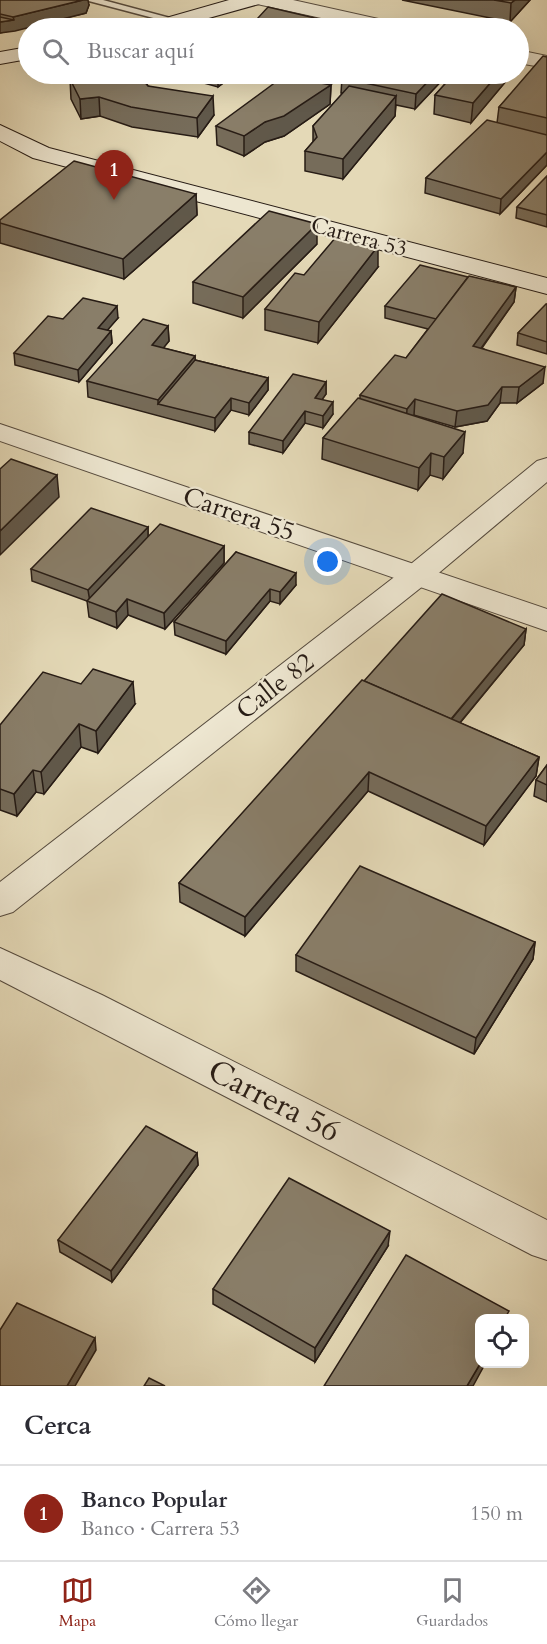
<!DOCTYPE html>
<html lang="es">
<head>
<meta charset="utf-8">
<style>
	:root { --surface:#fff; --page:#f2f2f3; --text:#2b2b33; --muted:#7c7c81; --line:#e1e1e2; --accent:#8f2418 }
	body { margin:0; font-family:Cardo,serif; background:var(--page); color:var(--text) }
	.controls { position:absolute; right:18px; bottom:18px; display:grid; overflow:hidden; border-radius:12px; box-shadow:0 6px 24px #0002 }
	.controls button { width:54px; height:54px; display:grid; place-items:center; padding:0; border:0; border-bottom:2px solid var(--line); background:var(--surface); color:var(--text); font:30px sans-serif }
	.you { position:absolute; left:328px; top:562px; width:21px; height:21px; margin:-15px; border:4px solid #fff; border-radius:50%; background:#1a73e8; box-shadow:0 0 0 9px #1a73e833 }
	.badge { display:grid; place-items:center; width:39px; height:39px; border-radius:50%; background:var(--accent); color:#fff; font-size:20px; font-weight:700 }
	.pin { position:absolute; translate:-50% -50px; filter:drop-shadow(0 2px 3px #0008) }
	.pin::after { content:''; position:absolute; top:32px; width:21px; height:18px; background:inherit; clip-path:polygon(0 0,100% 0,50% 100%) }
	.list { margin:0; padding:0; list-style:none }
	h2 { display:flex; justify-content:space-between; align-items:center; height:78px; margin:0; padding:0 24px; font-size:26px }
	h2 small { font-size:20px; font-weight:400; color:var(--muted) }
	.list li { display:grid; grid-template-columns:39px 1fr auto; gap:18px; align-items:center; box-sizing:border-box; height:96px; padding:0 24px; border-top:2px solid var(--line) }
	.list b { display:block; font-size:22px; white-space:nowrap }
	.list p { margin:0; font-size:20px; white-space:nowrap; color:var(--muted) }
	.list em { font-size:20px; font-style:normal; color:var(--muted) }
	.icon { flex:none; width:33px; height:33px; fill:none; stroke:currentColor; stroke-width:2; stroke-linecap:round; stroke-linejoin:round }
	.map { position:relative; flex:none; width:547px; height:1386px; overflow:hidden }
	.search { position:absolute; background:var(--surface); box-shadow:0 6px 24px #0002; left:18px; right:18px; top:18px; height:66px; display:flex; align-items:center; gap:15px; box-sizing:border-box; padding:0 21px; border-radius:33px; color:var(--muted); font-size:22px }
	.sheet { height:174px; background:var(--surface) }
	nav { display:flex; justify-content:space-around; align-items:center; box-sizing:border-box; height:84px; border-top:2px solid var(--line); background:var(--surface); font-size:16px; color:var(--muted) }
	nav a { display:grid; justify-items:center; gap:3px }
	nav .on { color:var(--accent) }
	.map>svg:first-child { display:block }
</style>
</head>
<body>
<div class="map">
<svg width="547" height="1386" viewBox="0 0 547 1386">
	<rect width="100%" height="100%" fill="#e4d9b7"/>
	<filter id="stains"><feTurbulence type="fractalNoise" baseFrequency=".00333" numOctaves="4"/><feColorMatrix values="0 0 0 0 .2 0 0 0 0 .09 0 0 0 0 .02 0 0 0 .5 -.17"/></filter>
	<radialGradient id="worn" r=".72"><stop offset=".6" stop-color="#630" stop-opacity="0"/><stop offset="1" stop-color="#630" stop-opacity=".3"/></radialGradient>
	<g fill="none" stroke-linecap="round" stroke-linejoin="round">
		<defs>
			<path id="service" d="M85 0H103L185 22 180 25Z"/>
			<g id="minor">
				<path d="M254 0H293L401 24 404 28H367L257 4Z"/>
				<path d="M518 50 547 56V68L518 63Z"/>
				<path d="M0 424 547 609V631L0 441Z"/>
				<path d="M0 948 102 995 547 1220V1260L532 1255 0 980Z"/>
			</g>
			<path id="tertiary" d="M547 458V482L428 582 13 912 0 916V882L406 568 537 461Z"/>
			<g id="secondary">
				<path d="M229 0H262L259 4 173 28H142L145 24Z"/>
				<path d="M28 47V59L0 64V52Z"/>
				<path d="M0 125 49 148 547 278V294L33 158 0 141Z"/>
			</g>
		</defs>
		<use href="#service" stroke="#564b3e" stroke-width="3"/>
		<use href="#minor" stroke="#564b3e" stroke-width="2"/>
		<use href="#tertiary" stroke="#564b3e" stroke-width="2"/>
		<use href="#secondary" stroke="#271c15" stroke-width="2"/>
		<use href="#service" fill="#ede6d0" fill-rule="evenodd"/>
		<use href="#minor" fill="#ede6d0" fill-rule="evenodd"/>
		<use href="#tertiary" fill="#ede6d0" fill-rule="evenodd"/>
		<use href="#secondary" fill="#ede6d0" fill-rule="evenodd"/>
	</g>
	<g fill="#766c5a" stroke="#271c15" stroke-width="1.5">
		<path d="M0 0 89 5 86 13 0 33Z"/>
		<path d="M402 0H530L510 22Z"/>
		<path d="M257 19 349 26V28H258Z"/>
		<path d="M547 57V165L500 214 425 193 426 178 497 123 499 107Z"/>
		<path d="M90 74H155L156 75 147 84 148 86 214 115 198 137 132 127 100 116 81 119 71 99 70 79 86 77Z"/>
		<path d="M189 74H235L218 87 189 79Z"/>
		<path d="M346 74H448L415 109 396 105 395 116 343 179 305 171V151L313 142V126L343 93H341L342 78Z"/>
		<path d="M454 74H512L471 123 434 114 435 95Z"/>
		<path d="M331 85 330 104 284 136 265 142 244 156 217 145 216 126Z"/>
		<path d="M547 176V227L516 218 517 207Z"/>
		<path d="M196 194 197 215 124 279 0 243V220Z"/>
		<path d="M317 244 243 318 193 303V282Z"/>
		<path d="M378 267 318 343 265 330V309L304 275Z"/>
		<path d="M468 277 516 287 514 302 482 348 543 383 517 403H500L487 421 455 427 414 415 413 416 463 453 443 479 430 475 418 490 322 459 323 438 360 399V395L406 358 428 329 385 318V306Z"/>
		<path d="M547 304V354L517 345 518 333Z"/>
		<path d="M118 318 107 330 111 331 112 343 79 382 15 365 14 353 63 319Z"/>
		<path d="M168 326 169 341 163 348 195 356V360L268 378V390L249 415 231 410 215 431 88 397 87 381Z"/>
		<path d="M326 382V394L322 399 333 414 323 428 305 423 283 453 249 444V432Z"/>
		<path d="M148 527V536L224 546V563L165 629 128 615 117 628 89 617 87 601 32 581 31 569Z"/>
		<path d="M236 552 296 585 280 604 270 601 226 654 175 635 174 622Z"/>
		<path d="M526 629 524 645 460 723 539 757 536 776 484 845 368 791 245 936 180 902 179 883 364 681Z"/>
		<path d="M135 704 98 753 81 747 44 794 36 792 17 816 0 810V725Z"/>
		<path d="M547 765V802L534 796 536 780Z"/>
		<path d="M535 942 533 959 474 1054 296 971V955Z"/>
		<path d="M197 1153 198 1165 112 1282 60 1252 58 1240Z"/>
		<path d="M388 1246 315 1362 213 1304V1289Z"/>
	</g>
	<g fill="#60584a" stroke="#271c15" stroke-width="1.5">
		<path d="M83 0H88L89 5 86 13 15 31 0 33V22L14 20 13 17Z"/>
		<path d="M515 0H530L510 22 511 3Z"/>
		<path d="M138 74H155L156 75 139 92Z"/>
		<path d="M221 74H235L218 87V76Z"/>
		<path d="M435 74H448L415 109 416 94Z"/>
		<path d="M498 74H512L471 123 473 103Z"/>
		<path d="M331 85 330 104 284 136 265 142 244 156V136L265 122Z"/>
		<path d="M213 96 214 115 198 137 197 118Z"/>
		<path d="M396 96 395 116 343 179V159Z"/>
		<path d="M99 97 100 116 81 119 80 99Z"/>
		<path d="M547 152V165L500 214 501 199Z"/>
		<path d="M196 194 197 215 124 279 123 259Z"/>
		<path d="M317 224V244L243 318V297Z"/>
		<path d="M378 246V267L318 343 319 322Z"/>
		<path d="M516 287 514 302 472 361 473 346Z"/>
		<path d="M117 306 118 318 99 340 98 328Z"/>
		<path d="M168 326 169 341 153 361 152 345Z"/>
		<path d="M111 331 112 343 79 382 78 370Z"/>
		<path d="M195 356 196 372 158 404V400Z"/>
		<path d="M545 367 543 383 517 403 519 387Z"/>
		<path d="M268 378V390L249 415V403Z"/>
		<path d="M326 382V394L315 410V398Z"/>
		<path d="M502 387 500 403 487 421 455 427 457 411Z"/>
		<path d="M231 398V410L215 431V418Z"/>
		<path d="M415 399 414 415 406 425 407 409Z"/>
		<path d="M333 402V414L323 428V416Z"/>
		<path d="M305 411V423L283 453V441Z"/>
		<path d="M465 432 463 453 443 479 444 457Z"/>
		<path d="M431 453 430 475 418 490 419 468Z"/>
		<path d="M57 475 59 497 0 555V531Z"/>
		<path d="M148 527V540L90 602 88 590Z"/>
		<path d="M224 546V563L165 629 164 613Z"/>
		<path d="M296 573V585L280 604V592Z"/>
		<path d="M270 589V601L226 654V641Z"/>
		<path d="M127 599 128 615 117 628 116 612Z"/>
		<path d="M526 629 524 645 448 737 450 721Z"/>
		<path d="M133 682 135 704 98 753 96 731Z"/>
		<path d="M79 724 81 747 44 794 41 772Z"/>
		<path d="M539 757 536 776 484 845 486 826Z"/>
		<path d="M33 770 36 792 17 816 14 794Z"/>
		<path d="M369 772 368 791 245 936V917Z"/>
		<path d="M535 942 533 959 474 1054 476 1038Z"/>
		<path d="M197 1153 198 1165 112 1282 111 1271Z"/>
		<path d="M390 1231 388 1246 315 1362V1348Z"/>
		<path d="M95 1338 96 1350 75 1386H67Z"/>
		<path d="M480 1364H485L473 1386H467Z"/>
	</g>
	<g fill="#897e69" stroke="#271c15" stroke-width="1.5">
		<path d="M0 0H83L13 17 0 14Z"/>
		<path d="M494 0H515L511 3Z"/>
		<path d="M268 7 349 26 346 28H288L257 19Z"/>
		<path d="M0 17 14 20 0 22Z"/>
		<path d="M543 56 547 57V118L499 107Z"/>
		<path d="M90 74H138L148 86 213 96 197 118 131 107 99 97 80 99 70 79 86 77Z"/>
		<path d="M209 74H221L218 76Z"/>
		<path d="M346 74H435L416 94 342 78Z"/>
		<path d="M454 74H498L473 103 435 95Z"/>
		<path d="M284 76 331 85 284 116 265 122 244 136 216 126Z"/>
		<path d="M349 86 396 96 343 159 305 151 317 137 313 126Z"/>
		<path d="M487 120 547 135V152L501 199 426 178Z"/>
		<path d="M74 161 196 194 123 259 0 223V220Z"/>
		<path d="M547 176V215L517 207Z"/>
		<path d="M269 211 317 224 243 297 193 282Z"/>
		<path d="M336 237 378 246 319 322 265 309 295 273 304 275Z"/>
		<path d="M420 265 468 277 436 319 385 306Z"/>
		<path d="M469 276 516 287 473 346 545 367 519 387H502L488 405 457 411 415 399 407 409 360 395 395 355 406 358Z"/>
		<path d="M83 298 117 306 98 328 111 331 78 370 14 353 48 316 63 319Z"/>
		<path d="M546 304H547V342L518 333Z"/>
		<path d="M143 319 168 326 152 345 195 356 158 400 87 381Z"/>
		<path d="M195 360 268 378 249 403 231 398 215 418 158 404Z"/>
		<path d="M293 374 326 382 315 398 333 402 323 416 305 411 283 441 249 432Z"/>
		<path d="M358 398 465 432 444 457 431 453 419 468 323 438Z"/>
		<path d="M11 459 57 475 0 531V469Z"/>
		<path d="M91 508 148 527 88 590 31 569Z"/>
		<path d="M160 524 224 546 164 613 127 599 116 612 87 601Z"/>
		<path d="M236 552 296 573 280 592 270 589 226 641 174 622Z"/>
		<path d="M442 594 526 629 451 719 364 681Z"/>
		<path d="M93 669 133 682 96 731 79 724 41 772 33 770 14 794 0 789V725L43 672 81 684Z"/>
		<path d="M362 680 539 757 486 826 369 772 245 917 179 883Z"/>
		<path d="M547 765V785L536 780Z"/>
		<path d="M360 866 535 942 476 1038 296 955Z"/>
		<path d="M146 1126 197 1153 111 1271 58 1240Z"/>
		<path d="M289 1178 390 1231 315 1348 213 1289Z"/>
		<path d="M406 1255 509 1311 505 1318H480V1364L467 1386H324Z"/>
		<path d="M17 1303 95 1338 67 1386H0V1330Z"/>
		<path d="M149 1378 165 1386H144Z"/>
	</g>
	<g text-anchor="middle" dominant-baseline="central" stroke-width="4.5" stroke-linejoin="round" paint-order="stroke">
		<g font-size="22" fill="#271c15" stroke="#ede6d0">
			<text transform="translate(359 237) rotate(15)">Carrera 53</text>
		</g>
		<g font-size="26" fill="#271c15" stroke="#ede6d0">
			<text transform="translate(239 514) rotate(19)">Carrera 55</text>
			<text transform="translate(275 686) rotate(-38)">Calle 82</text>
		</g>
		<g font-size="32" fill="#271c15" stroke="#ede6d0">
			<text transform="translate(274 1101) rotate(27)">Carrera 56</text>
		</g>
	</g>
	<rect width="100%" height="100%" filter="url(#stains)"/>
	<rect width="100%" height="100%" fill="url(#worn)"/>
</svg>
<div class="controls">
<button><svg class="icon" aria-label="locate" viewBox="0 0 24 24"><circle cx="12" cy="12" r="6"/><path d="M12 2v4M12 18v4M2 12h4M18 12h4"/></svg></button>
</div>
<div class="you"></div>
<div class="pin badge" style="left:114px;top:200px">1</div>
<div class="search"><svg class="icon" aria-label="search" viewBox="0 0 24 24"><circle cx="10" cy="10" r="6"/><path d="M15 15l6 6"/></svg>Buscar aquí</div>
</div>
<section class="sheet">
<h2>Cerca<small></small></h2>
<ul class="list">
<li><span class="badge">1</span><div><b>Banco Popular</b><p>Banco · Carrera 53</p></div><em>150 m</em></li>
</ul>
</section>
<nav>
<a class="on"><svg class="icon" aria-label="map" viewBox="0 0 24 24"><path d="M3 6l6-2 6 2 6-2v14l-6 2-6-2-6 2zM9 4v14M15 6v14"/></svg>Mapa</a>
<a><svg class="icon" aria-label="directions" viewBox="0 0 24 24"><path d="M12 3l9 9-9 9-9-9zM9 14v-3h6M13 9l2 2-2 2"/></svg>Cómo llegar</a>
<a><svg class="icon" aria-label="saved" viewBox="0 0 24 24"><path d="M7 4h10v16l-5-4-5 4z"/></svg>Guardados</a>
</nav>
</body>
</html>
